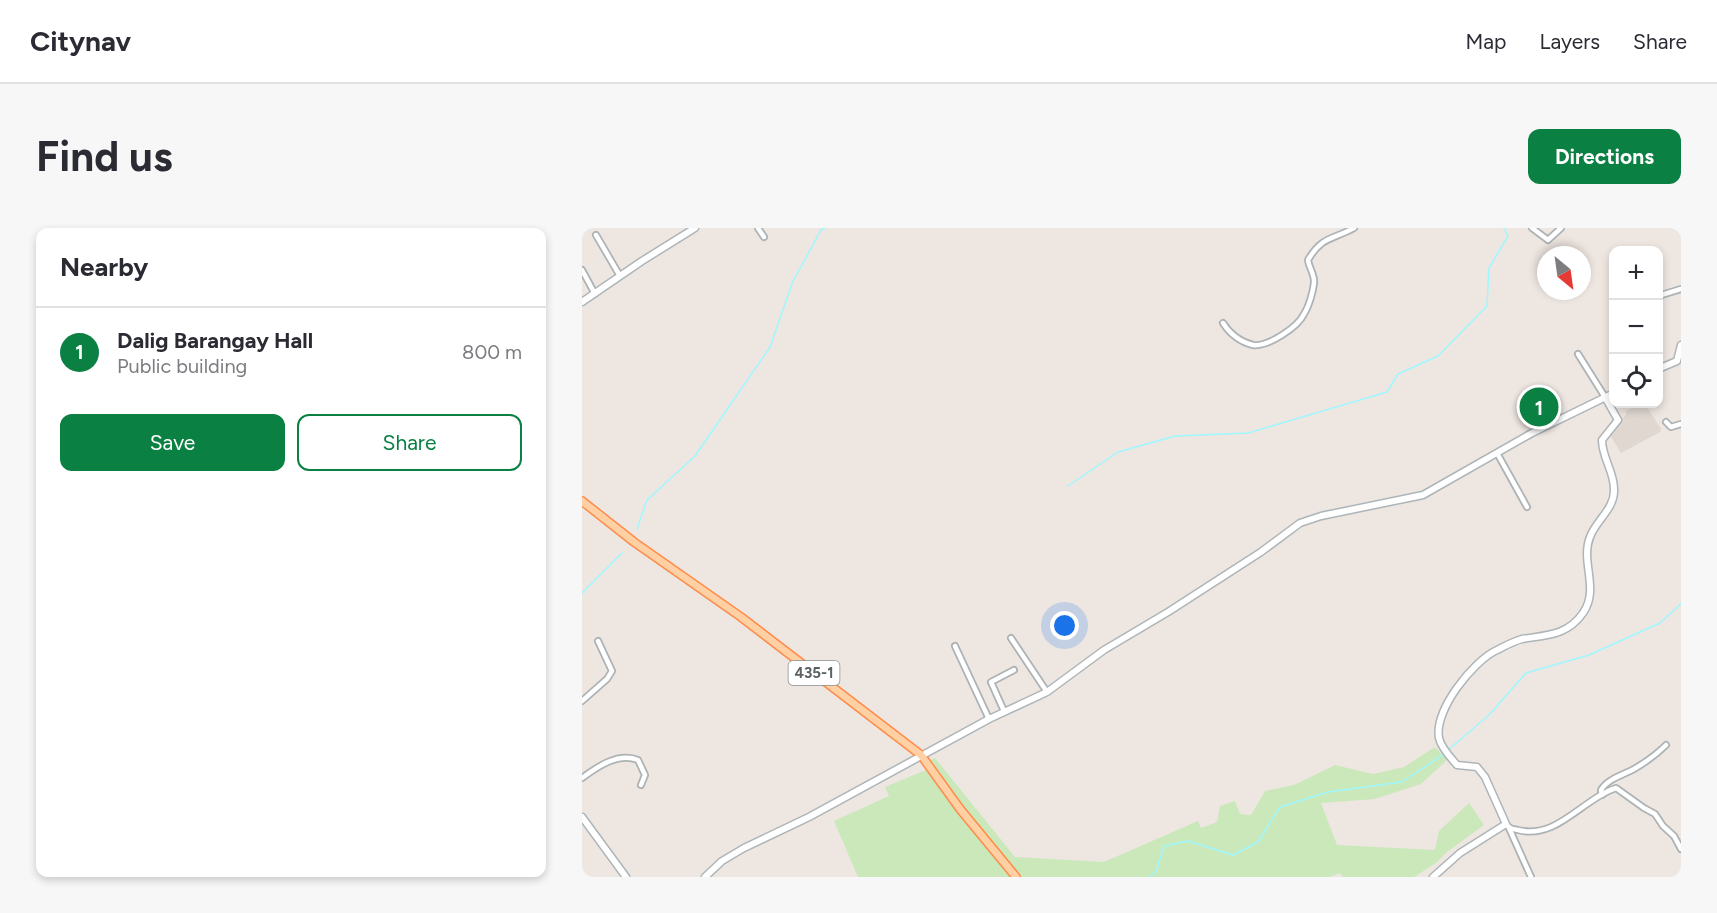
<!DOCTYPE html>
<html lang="en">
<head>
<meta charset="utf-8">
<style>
	:root { --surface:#fff; --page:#f7f7f7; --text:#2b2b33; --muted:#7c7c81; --line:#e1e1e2; --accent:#0b8043 }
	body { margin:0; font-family:Figtree,sans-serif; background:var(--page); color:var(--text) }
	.controls { position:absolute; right:18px; top:18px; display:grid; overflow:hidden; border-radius:12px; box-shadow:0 3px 9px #0003 }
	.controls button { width:54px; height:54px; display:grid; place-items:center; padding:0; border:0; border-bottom:2px solid var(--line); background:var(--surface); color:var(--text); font:30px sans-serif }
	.compass { position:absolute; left:955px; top:18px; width:54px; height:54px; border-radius:50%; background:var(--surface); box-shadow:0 3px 9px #0003; rotate:151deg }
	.you { position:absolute; left:483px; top:398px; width:21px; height:21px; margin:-15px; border:4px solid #fff; border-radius:50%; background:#1a73e8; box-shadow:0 0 0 9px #1a73e833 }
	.badge { display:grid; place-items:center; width:39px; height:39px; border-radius:50%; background:var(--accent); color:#fff; font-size:20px; font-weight:700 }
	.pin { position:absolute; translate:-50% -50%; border:3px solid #fff; box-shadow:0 2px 6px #0006 }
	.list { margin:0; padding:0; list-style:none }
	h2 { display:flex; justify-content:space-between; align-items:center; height:78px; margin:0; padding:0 24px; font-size:26px }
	h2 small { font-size:20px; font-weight:400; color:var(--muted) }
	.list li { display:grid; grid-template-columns:39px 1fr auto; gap:18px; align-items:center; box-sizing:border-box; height:90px; padding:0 24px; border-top:2px solid var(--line) }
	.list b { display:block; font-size:22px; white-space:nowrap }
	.list p { margin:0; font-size:20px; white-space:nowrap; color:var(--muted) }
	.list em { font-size:20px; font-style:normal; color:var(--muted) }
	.actions { display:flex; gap:12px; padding:18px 24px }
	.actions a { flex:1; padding:14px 0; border:2px solid var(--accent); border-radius:12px; text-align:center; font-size:21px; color:var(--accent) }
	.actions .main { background:var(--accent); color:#fff }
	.icon { flex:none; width:33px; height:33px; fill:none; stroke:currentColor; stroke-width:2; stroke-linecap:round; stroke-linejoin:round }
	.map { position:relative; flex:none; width:1099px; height:649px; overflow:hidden; border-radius:12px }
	header { display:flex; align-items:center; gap:36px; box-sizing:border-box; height:84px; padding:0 30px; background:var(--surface); border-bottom:2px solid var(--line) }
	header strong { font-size:28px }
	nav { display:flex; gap:33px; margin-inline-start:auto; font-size:21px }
	.intro { display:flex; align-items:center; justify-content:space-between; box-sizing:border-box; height:144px; padding:0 36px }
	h1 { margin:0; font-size:42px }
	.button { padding:15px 27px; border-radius:12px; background:var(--accent); color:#fff; font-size:21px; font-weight:700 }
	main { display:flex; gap:36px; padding:0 36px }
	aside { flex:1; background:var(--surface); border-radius:12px; box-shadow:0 3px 9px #0003 }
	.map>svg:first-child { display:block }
</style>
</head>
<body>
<header>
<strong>Citynav</strong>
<nav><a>Map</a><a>Layers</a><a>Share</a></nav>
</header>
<div class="intro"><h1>Find us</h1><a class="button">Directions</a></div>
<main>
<aside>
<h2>Nearby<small></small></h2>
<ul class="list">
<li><span class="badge">1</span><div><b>Dalig Barangay Hall</b><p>Public building</p></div><em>800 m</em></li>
</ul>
<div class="actions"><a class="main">Save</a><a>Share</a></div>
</aside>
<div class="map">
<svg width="1099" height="649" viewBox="0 0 1099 649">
	<rect width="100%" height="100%" fill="#eee6e1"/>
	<path fill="#e0d7d1" d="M1058 176H1063L1079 201 1078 204 1039 225 1028 207 1029 201 1044 187V183Z"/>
	<path fill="#cae8ba" d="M853 519 865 532 839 556 793 571 739 575 755 617 853 622 857 603 887 575 902 597 865 624 854 635 832 649H761L758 645 747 649H276L252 593 307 568 303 559 344 542 341 535 353 530 433 629 522 634 616 593 619 600 635 594 638 578 653 573 658 586 669 587 683 563 712 557 753 537 791 546 822 539Z"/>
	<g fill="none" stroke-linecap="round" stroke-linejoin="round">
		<g stroke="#9ff7ff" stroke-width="1.5">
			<path d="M486 258 536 224 593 208 666 205 805 164 816 146 856 128 905 78 907 40 926 8 922 0"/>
			<path d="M55 301 65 272 113 228 188 119 211 53 239 2 243 0"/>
			<path d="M0 365 40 325"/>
			<path d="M866 522 907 487 944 445 1007 427 1078 395 1099 376"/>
			<path d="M567 649 574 644 582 618 606 613 651 627 676 614 698 579 746 564 820 554 862 526"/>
		</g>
		<defs>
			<g id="street">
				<path d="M176 0 182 9"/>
				<path d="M950 0 966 12 979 0"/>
				<path d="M14 7 38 48"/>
				<path d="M0 42 13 66"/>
				<path d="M1076 68 1099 61"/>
				<path d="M641 95C648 106 659 114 671 117 686 119 716 99 722 86 727 78 731 64 732 55 733 47 727 40 726 32 740 8 750 12 772 0"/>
				<path d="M996 126 1023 169"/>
				<path d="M1084 194 1089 199 1099 196"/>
				<path d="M915 225 945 279"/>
				<path d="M429 410 465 464"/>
				<path d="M373 418 407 491"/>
				<path d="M0 473 25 451 30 443 16 413"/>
				<path d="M422 483 409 454 432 442"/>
				<path d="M0 550C15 539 36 524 56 532L63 547 59 557"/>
				<path d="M1020 567 1019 562C1025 551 1041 547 1052 541 1064 534 1075 526 1084 517"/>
				<path d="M924 596C928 601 930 601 936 602 975 612 1000 571 1034 560L1062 580 1073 586 1081 598 1092 608 1099 621"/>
				<path d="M927 600 949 649"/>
			</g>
			<g id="secondary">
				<path d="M0 74 60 33 113 0"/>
				<path d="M1076 141 1095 133 1099 117"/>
				<path d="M0 589 44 649"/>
				<path d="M123 649 140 633 162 620 227 589 407 491 465 464 522 422 586 384 679 324 718 295 739 288 841 267 950 205 1032 165"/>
				<path d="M851 649 878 625 924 596 903 549 895 539 875 537C869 530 859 520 857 510 852 482 891 433 915 422 923 418 932 413 940 411 964 407 985 408 1001 385 1018 361 998 334 1008 309 1014 292 1033 281 1032 261 1032 243 1020 230 1020 212L1036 192 1023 169"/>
			</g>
			<path id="primary" d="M0 273 52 314 159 389 339 527 378 581 434 649"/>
		</defs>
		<use href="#street" stroke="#adb3b5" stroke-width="8"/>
		<use href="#secondary" stroke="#adb5b8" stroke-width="9"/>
		<use href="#primary" stroke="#fe8c4a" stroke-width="10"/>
		<use href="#street" stroke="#fff" stroke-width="4.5"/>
		<use href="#secondary" stroke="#fff" stroke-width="6"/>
		<use href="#primary" stroke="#ffd0a4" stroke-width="7"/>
	</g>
	<g text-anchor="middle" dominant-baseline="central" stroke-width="4.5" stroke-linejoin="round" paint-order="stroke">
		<rect fill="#fff" stroke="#8b9092" stroke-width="1.5" x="206.5" y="433" width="51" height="24" rx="4.5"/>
		<g font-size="15" font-weight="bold" fill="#596163">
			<text x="232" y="445">435-1</text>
		</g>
	</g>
</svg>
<div class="controls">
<button>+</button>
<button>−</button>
<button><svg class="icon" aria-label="locate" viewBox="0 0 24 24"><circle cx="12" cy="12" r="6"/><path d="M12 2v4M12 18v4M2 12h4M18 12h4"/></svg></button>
</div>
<svg class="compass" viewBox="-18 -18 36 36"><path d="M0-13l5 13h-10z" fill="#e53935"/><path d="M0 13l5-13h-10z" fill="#7c7c81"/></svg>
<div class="you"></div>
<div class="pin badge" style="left:957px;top:179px">1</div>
</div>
</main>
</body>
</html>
